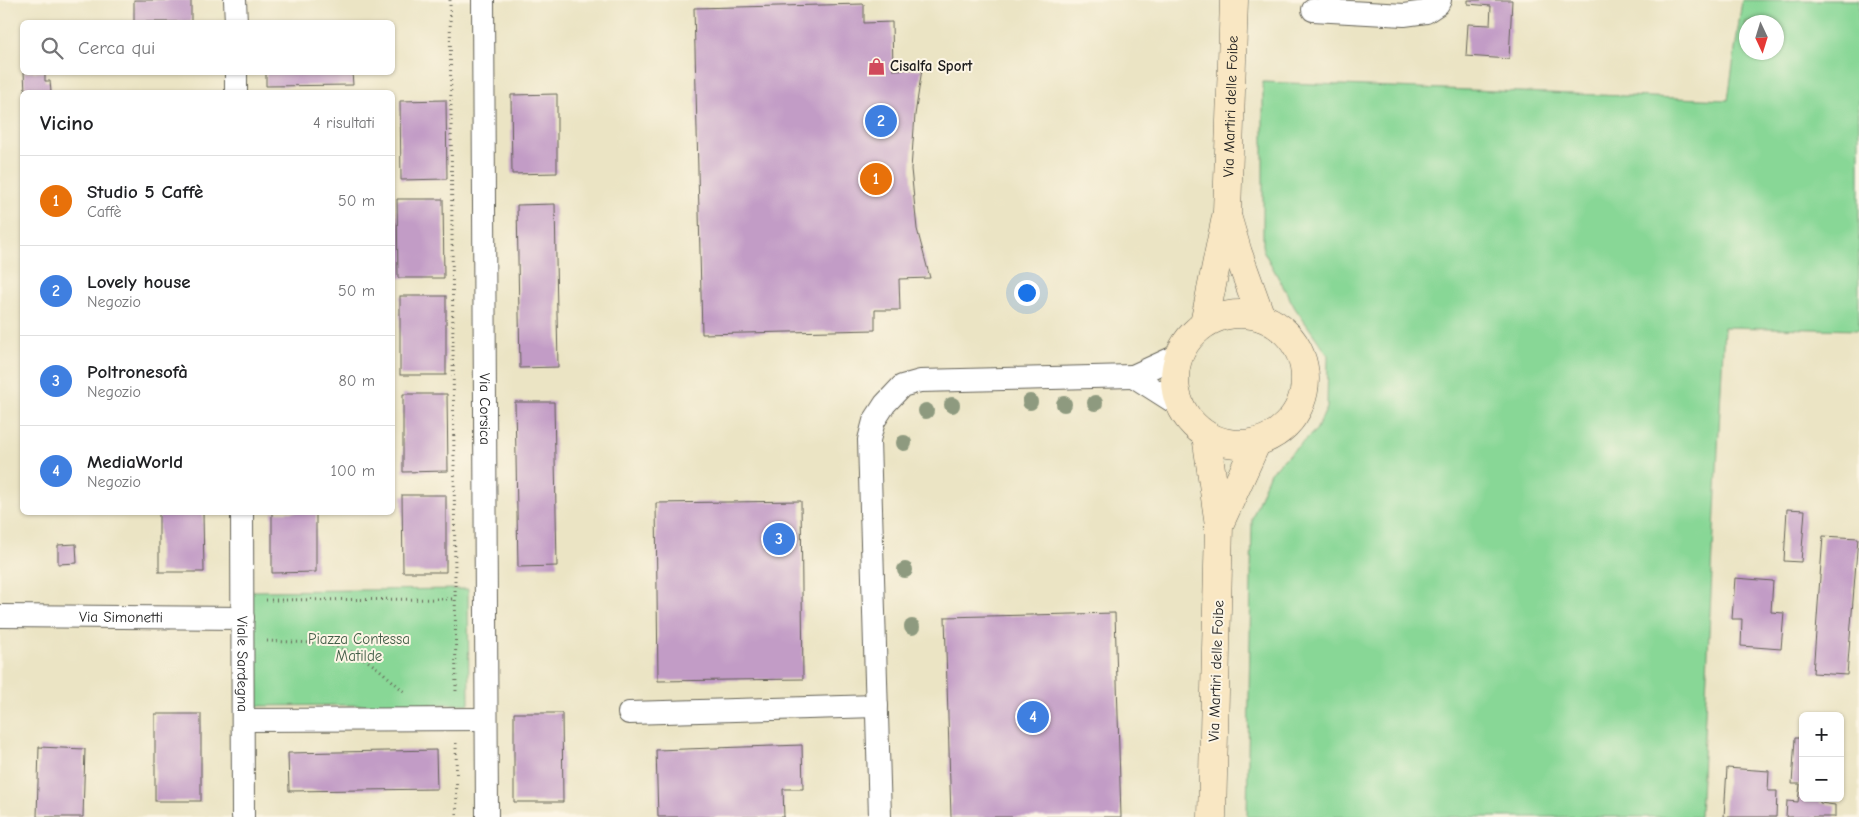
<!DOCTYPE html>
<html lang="it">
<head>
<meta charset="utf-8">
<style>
	:root { --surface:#fff; --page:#f2f2f2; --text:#202124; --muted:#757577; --line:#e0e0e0; --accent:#2563eb }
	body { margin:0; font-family:"Comic Neue",sans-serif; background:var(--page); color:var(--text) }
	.controls { position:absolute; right:15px; bottom:15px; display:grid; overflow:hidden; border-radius:8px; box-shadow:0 1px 4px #0004 }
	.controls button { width:45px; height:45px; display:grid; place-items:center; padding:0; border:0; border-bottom:1px solid var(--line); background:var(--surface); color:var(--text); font:25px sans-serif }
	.compass { position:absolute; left:1739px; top:15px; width:45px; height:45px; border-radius:50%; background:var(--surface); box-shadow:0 1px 4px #0004; rotate:176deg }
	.you { position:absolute; left:1026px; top:292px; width:18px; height:18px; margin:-12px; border:4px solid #fff; border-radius:50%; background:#1a73e8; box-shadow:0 0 0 8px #1a73e833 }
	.badge { display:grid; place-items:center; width:32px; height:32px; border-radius:50%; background:var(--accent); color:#fff; font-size:16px; font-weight:700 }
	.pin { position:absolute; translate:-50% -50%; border:2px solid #fff; box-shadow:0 1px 5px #0006 }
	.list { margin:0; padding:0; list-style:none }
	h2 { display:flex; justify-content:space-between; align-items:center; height:65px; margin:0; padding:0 20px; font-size:21px }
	h2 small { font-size:16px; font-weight:400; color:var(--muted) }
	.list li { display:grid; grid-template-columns:32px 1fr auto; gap:15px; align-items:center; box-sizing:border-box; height:90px; padding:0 20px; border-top:1px solid var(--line) }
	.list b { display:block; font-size:19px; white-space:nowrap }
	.list p { margin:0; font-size:16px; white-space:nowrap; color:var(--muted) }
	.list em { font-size:16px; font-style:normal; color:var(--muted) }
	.icon { flex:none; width:28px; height:28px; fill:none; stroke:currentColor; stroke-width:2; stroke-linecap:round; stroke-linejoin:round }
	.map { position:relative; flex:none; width:1859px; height:817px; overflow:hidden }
	.search { position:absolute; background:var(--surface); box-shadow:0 1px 4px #0004; left:20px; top:20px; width:375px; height:55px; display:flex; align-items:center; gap:12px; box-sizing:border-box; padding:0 18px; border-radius:8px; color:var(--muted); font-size:19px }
	.panel { position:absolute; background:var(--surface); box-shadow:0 1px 4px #0004; left:20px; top:90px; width:375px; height:425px; border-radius:8px }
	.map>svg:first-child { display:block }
</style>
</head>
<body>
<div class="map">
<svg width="1859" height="817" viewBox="0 0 1859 817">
	<rect width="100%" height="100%" fill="#fcf5e5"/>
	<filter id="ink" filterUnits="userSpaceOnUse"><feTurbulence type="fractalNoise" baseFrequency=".02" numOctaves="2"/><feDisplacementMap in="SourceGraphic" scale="10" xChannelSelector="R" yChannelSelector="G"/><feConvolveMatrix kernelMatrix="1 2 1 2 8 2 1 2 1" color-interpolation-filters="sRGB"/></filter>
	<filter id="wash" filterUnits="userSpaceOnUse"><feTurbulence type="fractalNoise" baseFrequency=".0096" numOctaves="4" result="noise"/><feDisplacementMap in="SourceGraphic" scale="20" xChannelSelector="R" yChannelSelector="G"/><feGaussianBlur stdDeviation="1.12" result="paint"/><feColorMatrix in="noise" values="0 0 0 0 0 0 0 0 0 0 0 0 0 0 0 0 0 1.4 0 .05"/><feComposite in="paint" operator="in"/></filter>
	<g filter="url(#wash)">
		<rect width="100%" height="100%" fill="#ebe4c4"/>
		<g fill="#88d796" stroke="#527a59" fill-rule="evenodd">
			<path d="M1742 0H1859V330L1724 327 1700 817H1247L1252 518 1270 472 1316 430 1327 408 1328 355 1295 308 1263 250V82L1728 100ZM1746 22H1776V52H1746Z"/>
			<path d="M468 589 469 704 251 706 249 591Z"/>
		</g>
		<g id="blocks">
			<g fill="#c29cc6">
				<rect x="134" y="0" width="57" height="22"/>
				<path d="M1468 0H1512L1509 59 1466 56 1468 24 1490 25 1491 6 1468 4Z"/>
				<path d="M864 4V23L892 22 893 70 922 69 915 115 911 169 917 229 930 278 899 279 900 310H875V330L702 334 694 8Z"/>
				<path d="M24 72H45V81H50L51 92H25Z"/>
				<path d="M266 72H352L353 85 266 86Z"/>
				<path d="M557 94V173L512 174 511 95Z"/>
				<path d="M446 100 447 179 401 180 400 101Z"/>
				<path d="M397 199H443L444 278H398Z"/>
				<path d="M555 204 558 367 520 368 517 205Z"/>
				<rect x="400" y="296" width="46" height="79"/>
				<path d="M403 394H447L448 471 403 472Z"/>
				<path d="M515 402H554L557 566 518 567Z"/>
				<path d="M402 495H446V572H403Z"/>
				<path d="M801 501 803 679 658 681 656 503Z"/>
				<path d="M1787 509 1805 510 1801 562 1784 561Z"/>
				<path d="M159 512H203L204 572H159Z"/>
				<path d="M272 512H316V572L272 573Z"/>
				<path d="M1823 536 1858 538 1847 675 1813 673Z"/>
				<path d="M76 544 77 563 58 564V545Z"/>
				<path d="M1735 578 1773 581 1771 612 1784 613 1781 649 1741 646 1742 619H1732Z"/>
				<path d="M1115 613 1121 817H951L945 617Z"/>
				<path d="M514 713H562L563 802H514Z"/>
				<rect x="155" y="714" width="46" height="87"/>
				<path d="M1795 738H1803V798H1820V803L1835 805V817H1786L1787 801 1798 802 1800 784H1792Z"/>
				<path d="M802 745 803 789H783L784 817H658L656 750Z"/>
				<path d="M39 747 85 749 83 817H37Z"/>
				<path d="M436 750 437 789 289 791 288 753Z"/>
				<path d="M1727 768 1769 771 1768 791H1777L1776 817H1724Z"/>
			</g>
		</g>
	</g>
	<g filter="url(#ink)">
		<use href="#blocks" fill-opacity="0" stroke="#646257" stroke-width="1"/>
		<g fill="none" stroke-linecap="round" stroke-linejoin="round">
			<defs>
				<g id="street">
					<path d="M235 0 236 22"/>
					<path id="s1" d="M483 0 487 817"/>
					<path d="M1313 10 1404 15 1426 12 1438 4 1440 0"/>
					<path d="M236 72V92"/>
					<path d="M1179 355 1133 376 1180 406"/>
					<path id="s2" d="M242 512 243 817"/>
					<path id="s3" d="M0 616 243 618"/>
					<path d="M629 713 877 706"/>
					<path d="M243 720 486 719"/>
					<path d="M880 817 870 475 869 440 874 421 885 404 902 386 920 381 1133 376"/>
				</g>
				<g id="secondary">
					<path d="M1228 219 1238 253 1261 317"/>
					<circle cx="1240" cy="379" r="65"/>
					<path id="s4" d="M1204 324 1227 212 1234 0"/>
					<path d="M1206 435 1219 525 1212 817"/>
					<path d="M1219 525 1257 442"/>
				</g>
			</defs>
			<use href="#street" stroke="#646257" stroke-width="24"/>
			<use href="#secondary" stroke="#646257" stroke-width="29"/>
			<g stroke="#646257" stroke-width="3" stroke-dasharray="1 4" stroke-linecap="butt">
				<path d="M450 0 456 694"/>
				<path d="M266 600 455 599"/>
				<path d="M267 641C298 643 334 640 361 657 377 666 392 681 406 693"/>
				<path d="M456 743 457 817"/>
			</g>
			<use href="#street" stroke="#fff" stroke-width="22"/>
			<use href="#secondary" stroke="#f9e7c3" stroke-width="28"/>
		</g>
		<g fill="#8e9a7f">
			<circle cx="1030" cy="402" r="8"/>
			<circle cx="1095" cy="403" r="8"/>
			<circle cx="1064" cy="404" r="8"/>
			<circle cx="952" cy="405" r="8"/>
			<circle cx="926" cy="411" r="8"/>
			<circle cx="904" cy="443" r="8"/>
			<circle cx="905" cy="570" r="8"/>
			<circle cx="912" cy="627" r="8"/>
		</g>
	</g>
	<defs>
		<symbol id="shop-bare" viewBox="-9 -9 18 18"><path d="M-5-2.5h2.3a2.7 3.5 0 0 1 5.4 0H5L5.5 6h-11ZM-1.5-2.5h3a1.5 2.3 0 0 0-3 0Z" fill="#d1495b" stroke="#fcf5e5" stroke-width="2.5" paint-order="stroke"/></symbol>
	</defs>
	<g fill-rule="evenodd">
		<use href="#shop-bare" x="864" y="54" width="25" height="25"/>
	</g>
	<g text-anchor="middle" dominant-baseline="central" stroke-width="4" stroke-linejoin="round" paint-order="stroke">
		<g font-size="15" font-weight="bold" fill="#1c1c1c" stroke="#fcf5e5" text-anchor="start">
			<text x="890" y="66">Cisalfa Sport</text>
		</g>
		<g font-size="15" fill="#1c1c1c" stroke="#fcf5e5">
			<text stroke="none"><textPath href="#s4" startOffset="220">Via Martiri delle Foibe</textPath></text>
			<text stroke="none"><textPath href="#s1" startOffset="409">Via Corsica</textPath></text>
			<text stroke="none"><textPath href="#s3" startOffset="121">Via Simonetti</textPath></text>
			<text stroke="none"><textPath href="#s2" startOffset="152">Viale Sardegna</textPath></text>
			<text transform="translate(1216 671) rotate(-88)">Via Martiri delle Foibe</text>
		</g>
		<g font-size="15" fill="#425d47" stroke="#fcf5e5">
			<text x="359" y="639">Piazza Contessa<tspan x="359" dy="17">Matilde</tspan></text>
		</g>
	</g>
</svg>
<div class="controls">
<button>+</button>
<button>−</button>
</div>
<svg class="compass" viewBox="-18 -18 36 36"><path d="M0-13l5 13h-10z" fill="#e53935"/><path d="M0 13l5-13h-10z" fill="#757577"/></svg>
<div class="you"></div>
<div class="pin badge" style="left:876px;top:179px;background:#e8710a">1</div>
<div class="pin badge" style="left:881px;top:121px;background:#3f7fe0">2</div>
<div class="pin badge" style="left:779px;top:539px;background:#3f7fe0">3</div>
<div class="pin badge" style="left:1033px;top:717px;background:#3f7fe0">4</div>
<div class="search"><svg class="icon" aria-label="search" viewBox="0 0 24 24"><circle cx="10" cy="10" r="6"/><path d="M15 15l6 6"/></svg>Cerca qui</div>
<section class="panel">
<h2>Vicino<small>4 risultati</small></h2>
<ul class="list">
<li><span class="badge" style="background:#e8710a">1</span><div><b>Studio 5 Caffè</b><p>Caffè</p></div><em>50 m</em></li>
<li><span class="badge" style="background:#3f7fe0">2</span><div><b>Lovely house</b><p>Negozio</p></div><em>50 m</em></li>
<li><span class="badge" style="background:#3f7fe0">3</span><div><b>Poltronesofà</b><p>Negozio</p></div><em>80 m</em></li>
<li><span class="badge" style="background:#3f7fe0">4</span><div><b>MediaWorld</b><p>Negozio</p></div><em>100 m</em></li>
</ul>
</section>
</div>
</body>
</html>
